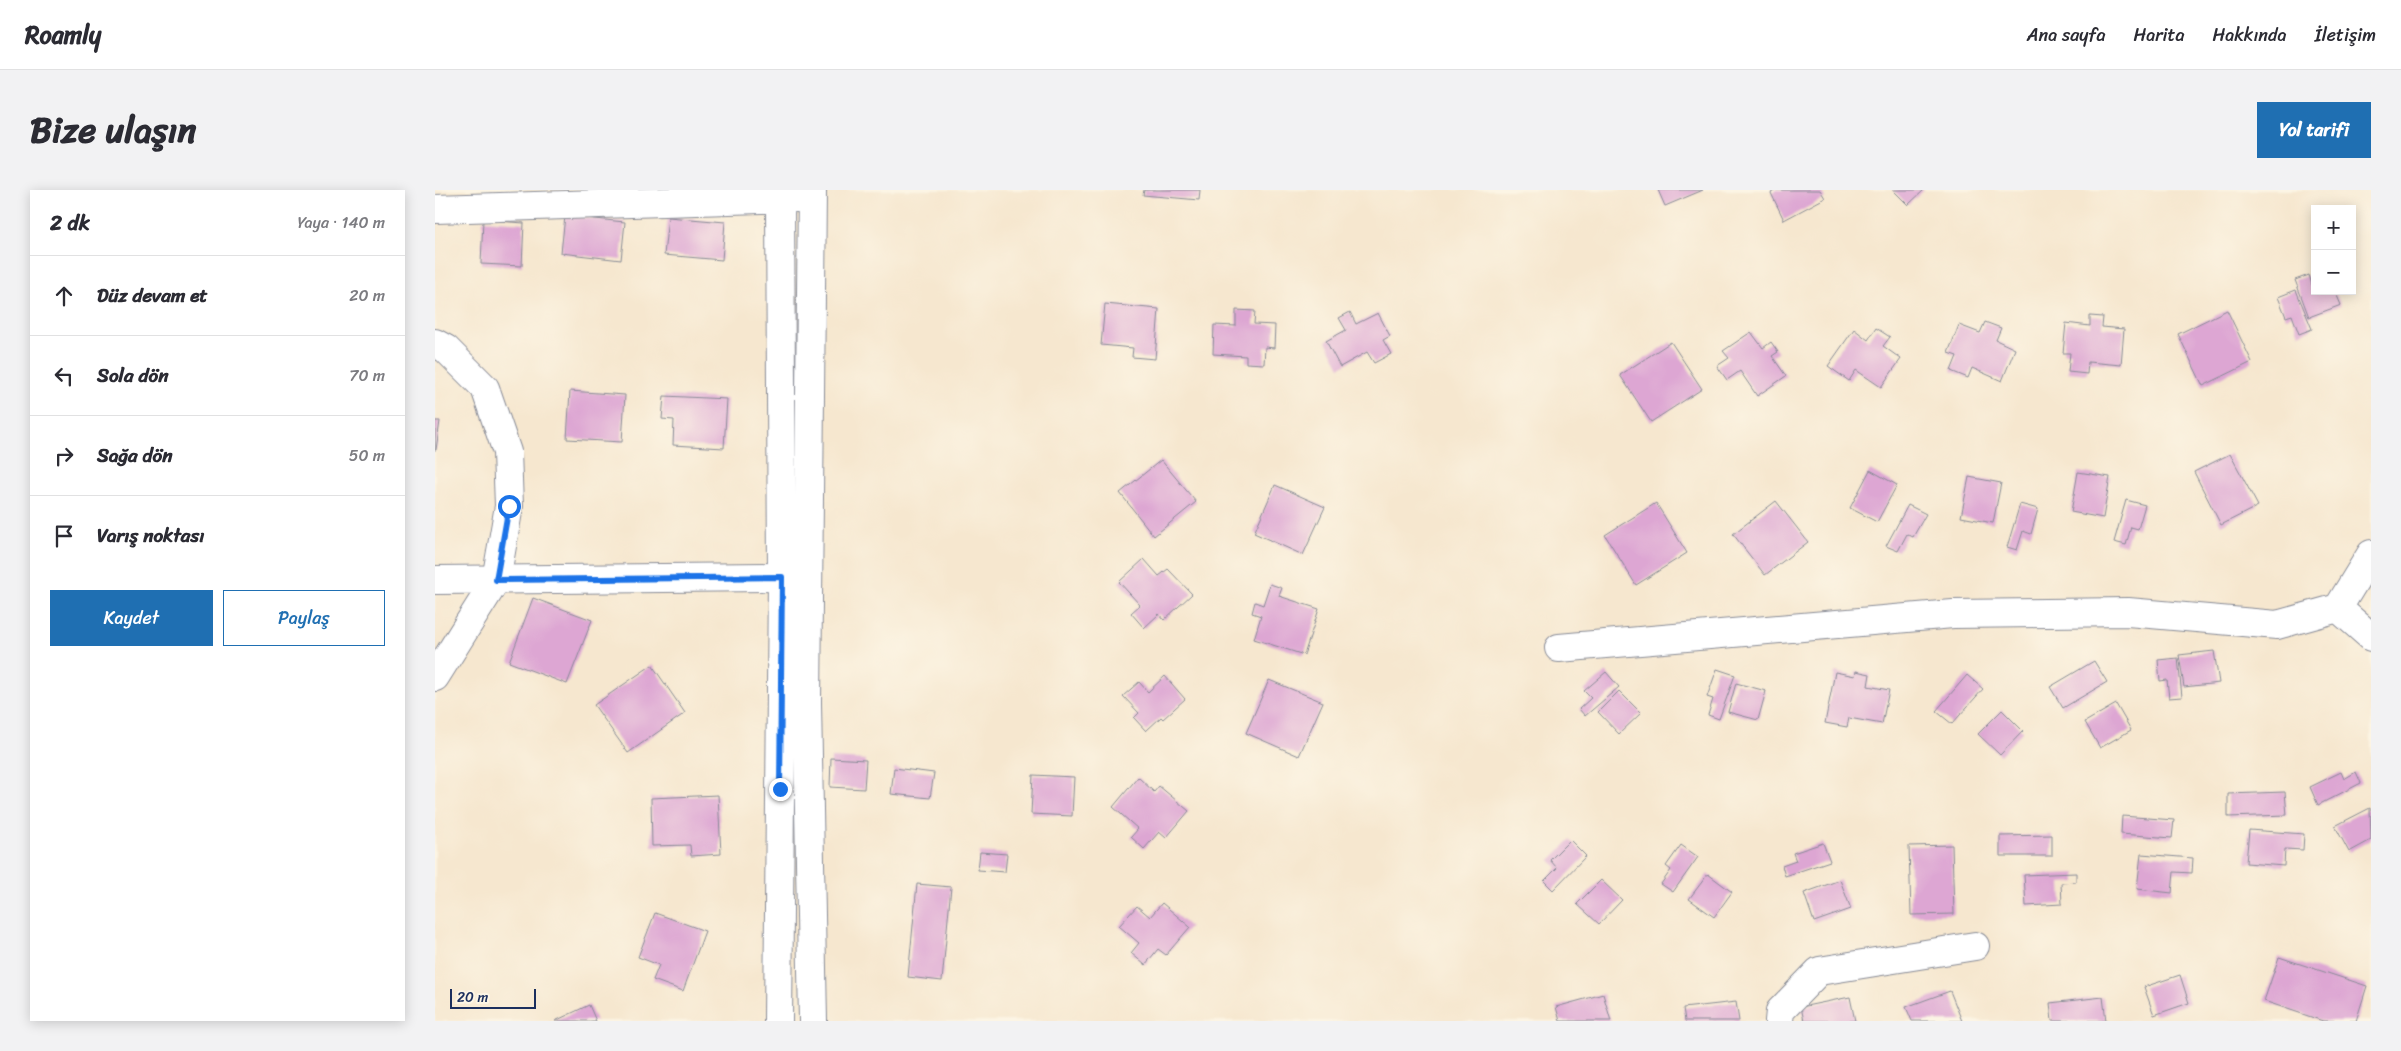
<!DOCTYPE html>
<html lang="tr">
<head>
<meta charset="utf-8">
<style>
	:root { --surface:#fff; --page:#f2f2f3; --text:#2b2b33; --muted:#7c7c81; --line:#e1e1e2; --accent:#1f6fb2 }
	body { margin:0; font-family:Sriracha,sans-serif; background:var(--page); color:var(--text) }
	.controls { position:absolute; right:15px; top:15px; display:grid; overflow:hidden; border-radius:0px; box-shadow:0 2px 12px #0003 }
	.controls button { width:45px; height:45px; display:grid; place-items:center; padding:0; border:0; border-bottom:1px solid var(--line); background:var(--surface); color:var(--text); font:25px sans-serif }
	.scale { position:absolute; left:15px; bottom:12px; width:86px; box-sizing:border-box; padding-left:5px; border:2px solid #1b2f5e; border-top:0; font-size:14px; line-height:18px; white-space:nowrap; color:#1b2f5e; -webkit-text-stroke:4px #fcf5e5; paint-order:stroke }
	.stop { position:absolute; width:15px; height:15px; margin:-11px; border:4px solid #1a73e8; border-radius:50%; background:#fff }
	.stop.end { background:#1a73e8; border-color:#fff; box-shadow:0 1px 5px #0008 }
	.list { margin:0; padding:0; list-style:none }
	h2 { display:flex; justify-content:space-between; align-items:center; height:65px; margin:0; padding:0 20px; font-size:21px }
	h2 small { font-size:16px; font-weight:400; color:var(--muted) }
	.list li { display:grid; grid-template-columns:32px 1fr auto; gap:15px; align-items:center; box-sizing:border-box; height:80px; padding:0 20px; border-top:1px solid var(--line) }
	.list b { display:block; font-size:19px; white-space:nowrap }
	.list em { font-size:16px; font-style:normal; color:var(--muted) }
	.actions { display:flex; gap:10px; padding:15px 20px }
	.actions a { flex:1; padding:11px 0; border:1px solid var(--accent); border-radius:0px; text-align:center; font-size:18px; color:var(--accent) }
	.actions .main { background:var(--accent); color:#fff }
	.icon { flex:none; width:28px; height:28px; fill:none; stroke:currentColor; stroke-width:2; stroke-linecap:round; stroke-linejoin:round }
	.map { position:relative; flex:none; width:1936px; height:831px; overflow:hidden; border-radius:0px }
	header { display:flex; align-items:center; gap:30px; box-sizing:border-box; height:70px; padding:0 25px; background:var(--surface); border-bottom:1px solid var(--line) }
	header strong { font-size:24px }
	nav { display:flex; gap:28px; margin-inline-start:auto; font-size:18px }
	.intro { display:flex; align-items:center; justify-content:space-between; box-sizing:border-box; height:120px; padding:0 30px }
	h1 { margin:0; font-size:35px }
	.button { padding:12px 22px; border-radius:0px; background:var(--accent); color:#fff; font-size:18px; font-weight:700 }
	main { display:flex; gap:30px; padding:0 30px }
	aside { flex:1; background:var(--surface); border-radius:0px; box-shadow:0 2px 12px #0003 }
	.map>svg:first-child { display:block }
</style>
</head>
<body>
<header>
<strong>Roamly</strong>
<nav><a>Ana sayfa</a><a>Harita</a><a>Hakkında</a><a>İletişim</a></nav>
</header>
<div class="intro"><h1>Bize ulaşın</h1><a class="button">Yol tarifi</a></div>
<main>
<aside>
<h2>2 dk<small>Yaya · 140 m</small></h2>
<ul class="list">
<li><svg class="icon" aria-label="ahead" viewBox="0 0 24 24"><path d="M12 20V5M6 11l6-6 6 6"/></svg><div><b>Düz devam et</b></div><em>20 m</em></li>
<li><svg class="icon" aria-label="left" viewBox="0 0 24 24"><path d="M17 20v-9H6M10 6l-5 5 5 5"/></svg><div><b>Sola dön</b></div><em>70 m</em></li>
<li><svg class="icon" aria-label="right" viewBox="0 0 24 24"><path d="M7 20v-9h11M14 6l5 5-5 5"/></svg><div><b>Sağa dön</b></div><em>50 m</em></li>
<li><svg class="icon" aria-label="arrive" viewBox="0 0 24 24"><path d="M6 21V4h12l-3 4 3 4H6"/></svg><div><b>Varış noktası</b></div></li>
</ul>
<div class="actions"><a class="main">Kaydet</a><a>Paylaş</a></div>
</aside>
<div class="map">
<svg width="1936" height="831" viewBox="0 0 1936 831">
	<rect width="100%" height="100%" fill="#fcf5e5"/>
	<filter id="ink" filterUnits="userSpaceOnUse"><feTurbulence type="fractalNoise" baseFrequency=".02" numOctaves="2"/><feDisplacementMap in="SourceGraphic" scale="10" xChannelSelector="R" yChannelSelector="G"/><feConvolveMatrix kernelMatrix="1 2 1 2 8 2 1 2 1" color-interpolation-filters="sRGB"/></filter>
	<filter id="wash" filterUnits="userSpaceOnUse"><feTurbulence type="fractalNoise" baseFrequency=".0096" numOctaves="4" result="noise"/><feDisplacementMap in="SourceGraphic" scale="20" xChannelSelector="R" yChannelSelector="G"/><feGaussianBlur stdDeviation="1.12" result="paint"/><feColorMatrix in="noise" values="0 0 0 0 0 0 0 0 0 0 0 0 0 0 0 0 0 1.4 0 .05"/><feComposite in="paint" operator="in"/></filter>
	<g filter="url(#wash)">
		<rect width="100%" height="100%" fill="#f6e7cf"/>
		<g id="blocks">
			<g fill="#dda6d3">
				<path d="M709 0H765L764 10 708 5Z"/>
				<path d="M1223 0H1268L1230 16Z"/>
				<path d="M1341 0H1385L1390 8 1349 30 1336 3Z"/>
				<path d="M1458 0H1489L1473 15Z"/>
				<path d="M130 26 190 32 186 70 126 63Z"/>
				<path d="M233 27 290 32 287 70 229 65Z"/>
				<path d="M48 30 89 33 87 76 46 74Z"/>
				<path d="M1874 85 1877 95 1880 94V101H1900L1906 115 1874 127 1860 90Z"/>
				<path d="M1861 100 1877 139 1864 144 1857 125 1851 127 1843 107Z"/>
				<path d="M670 114 724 119 720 169 697 167 698 158 666 155Z"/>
				<path d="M801 120 820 121 819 134 840 135 839 158 830 157 829 174 811 173V166L778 164 779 135 801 136Z"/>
				<path d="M1792 120 1817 172 1768 196 1743 144Z"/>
				<path d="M915 122 921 134 943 123 955 146 948 150 956 164 939 173 932 162 905 177 891 151 911 140 904 128Z"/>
				<path d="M1655 126 1668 127 1667 137 1689 139 1686 175 1653 172 1652 184 1633 182 1635 163H1628L1631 133 1655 136Z"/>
				<path d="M1550 132 1566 138 1561 150 1580 159 1567 191 1537 178 1533 188 1516 181 1522 166 1513 163 1524 135 1545 143Z"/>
				<path d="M1441 138 1455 147 1448 156 1466 169 1446 197 1421 180 1414 191 1393 176 1419 139 1433 150Z"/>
				<path d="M1316 142 1328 158 1336 152 1343 162 1337 166 1351 186 1322 206 1305 181 1292 190 1282 176 1294 168 1288 161Z"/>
				<path d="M1236 152 1267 199 1216 232 1185 185Z"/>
				<path d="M135 201 190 205 187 252 132 249Z"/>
				<path d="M229 206 292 209 289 258 238 255 239 230 227 229Z"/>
				<path d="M0 231H5L1 260H0Z"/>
				<path d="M1795 264 1823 316 1786 335 1759 282Z"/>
				<path d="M726 270 761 312 719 346 685 303Z"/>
				<path d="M1435 280 1462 295 1442 332 1415 318Z"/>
				<path d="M1643 282 1675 287 1668 328 1636 322Z"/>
				<path d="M1534 287 1566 293 1558 333 1526 327Z"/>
				<path d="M840 295 890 317 868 365 819 343Z"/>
				<path d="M1691 310 1710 315 1703 339 1696 337 1691 355 1679 352Z"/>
				<path d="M1341 311 1373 352 1330 385 1298 344Z"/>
				<path d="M1221 313 1252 363 1201 395 1170 345Z"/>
				<path d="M1585 314 1603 319 1596 344 1588 341 1582 360 1572 357Z"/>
				<path d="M1473 315 1491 324 1478 347 1472 344 1463 361 1451 356Z"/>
				<path d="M709 369 724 386 733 379 757 404 729 430 724 424 709 438 696 423 705 415 684 392Z"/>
				<path d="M835 394 847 398 844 406 884 419 869 465 819 449 826 426 817 423 820 412 828 415Z"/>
				<path d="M98 408 157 430 132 494 74 472Z"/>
				<path d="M1779 461 1784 493 1749 497 1744 465Z"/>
				<path d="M1743 468 1747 507 1734 508 1732 490 1725 491 1723 470Z"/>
				<path d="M1659 471 1672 492 1628 518 1615 497Z"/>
				<path d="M217 475 250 523 193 563 159 515Z"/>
				<path d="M1282 479 1300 485 1284 529 1273 525 1278 509 1272 507Z"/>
				<path d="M1421 481 1435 484 1433 496 1454 500 1447 534 1414 528 1412 537 1390 533 1400 482 1420 486Z"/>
				<path d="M1171 482 1184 497 1150 526 1144 519 1156 508 1149 501Z"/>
				<path d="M1532 485 1548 499 1517 534 1501 521Z"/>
				<path d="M730 486 750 509 728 529 726 527 711 541 699 528 704 523 688 506 704 492 713 502Z"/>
				<path d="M834 490 888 512 864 566 811 543Z"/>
				<path d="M1301 493 1331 501 1323 530 1293 522Z"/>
				<path d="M1184 501 1206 523 1184 544 1163 522Z"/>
				<path d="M1681 514 1696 540 1665 558 1650 532Z"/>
				<path d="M1567 520 1588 541 1565 565 1543 544Z"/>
				<path d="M396 568 431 570 429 599 395 597Z"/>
				<path d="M459 578 499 583 495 608 456 604Z"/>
				<path d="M1906 582 1909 589 1921 582 1926 593 1883 615 1875 597Z"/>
				<path d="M598 585 639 587 637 626 596 624Z"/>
				<path d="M703 587 719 602 724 596 754 621 731 648 724 642 709 659 696 647 703 639 678 617Z"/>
				<path d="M1850 602 1852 625 1793 627V604Z"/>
				<path d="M283 605 286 664 256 666 255 655 217 656 216 608Z"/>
				<path d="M1935 618 1936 650 1914 662 1900 636Z"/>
				<path d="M1687 626 1739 630 1737 648 1686 644Z"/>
				<path d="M1814 640 1869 644 1868 660 1850 659 1849 676 1811 673Z"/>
				<path d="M1617 645V666H1565V646Z"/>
				<path d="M1135 650 1151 666 1118 700 1109 691 1122 678 1115 670Z"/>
				<path d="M1388 653 1395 671 1350 686 1347 676 1361 671 1358 663Z"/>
				<path d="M1246 655 1263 667 1238 702 1226 694 1236 680 1231 676Z"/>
				<path d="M1517 655 1519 724 1476 725 1474 656Z"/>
				<path d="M545 662 572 664 570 682 543 680Z"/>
				<path d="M1706 664 1758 668 1757 683 1739 682 1737 703 1702 699Z"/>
				<path d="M1641 683V692L1626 693 1627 714 1591 716 1589 685Z"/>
				<path d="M1273 684 1297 702 1279 727 1254 709Z"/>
				<path d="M1166 690 1187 710 1164 734 1142 714Z"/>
				<path d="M1405 690 1416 719 1379 732 1369 703Z"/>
				<path d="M482 694 516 697 507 791 473 787Z"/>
				<path d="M727 713 755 737 731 765 723 759 710 775 696 763 704 753 684 736 702 716 715 727Z"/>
				<path d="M220 723 270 741 248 801 218 790 224 775 203 767Z"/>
				<path d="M1844 767 1932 796 1921 831H1888L1829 811Z"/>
				<path d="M1745 785 1754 813 1719 825 1709 797Z"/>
				<path d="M1515 801 1527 831H1477L1471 817Z"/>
				<path d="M1168 804 1176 831H1125L1121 817Z"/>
				<path d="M1415 807 1420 831H1369L1366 817Z"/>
				<path d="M1668 807 1671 831H1617L1615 813Z"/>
				<path d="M1301 812 1304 831H1250L1248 818Z"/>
				<path d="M154 815 161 831H120Z"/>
			</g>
		</g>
	</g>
	<g filter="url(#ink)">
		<use href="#blocks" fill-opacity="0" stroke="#888b96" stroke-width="1"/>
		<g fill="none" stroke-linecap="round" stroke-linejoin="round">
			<defs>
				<g id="street">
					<path d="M377 0 372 513 378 831"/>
					<path d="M0 19 363 8"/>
					<path d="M0 153 11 159 50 198 72 262 74 316 61 390 0 487"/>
					<path d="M0 390 347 387"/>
					<path d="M1903 418 1936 447"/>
					<path d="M1124 458 1518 424 1693 422 1842 435 1903 418 1936 364"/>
					<path d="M343 831 347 387 345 9"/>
					<path d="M1344 831 1345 821 1384 781 1540 756"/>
				</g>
			</defs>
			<use href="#street" stroke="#888b96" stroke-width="30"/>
			<use href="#street" stroke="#fff" stroke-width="28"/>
		</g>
	</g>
	<g fill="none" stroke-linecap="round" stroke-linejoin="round" filter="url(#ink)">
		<path stroke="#1a73e8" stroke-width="6" d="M74 316 61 390 347 387 345 599"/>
	</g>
</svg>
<div class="controls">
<button>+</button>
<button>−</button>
</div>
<div class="scale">20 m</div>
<div class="stop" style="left:74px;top:316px"></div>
<div class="stop end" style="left:345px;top:599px"></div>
</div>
</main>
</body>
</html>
